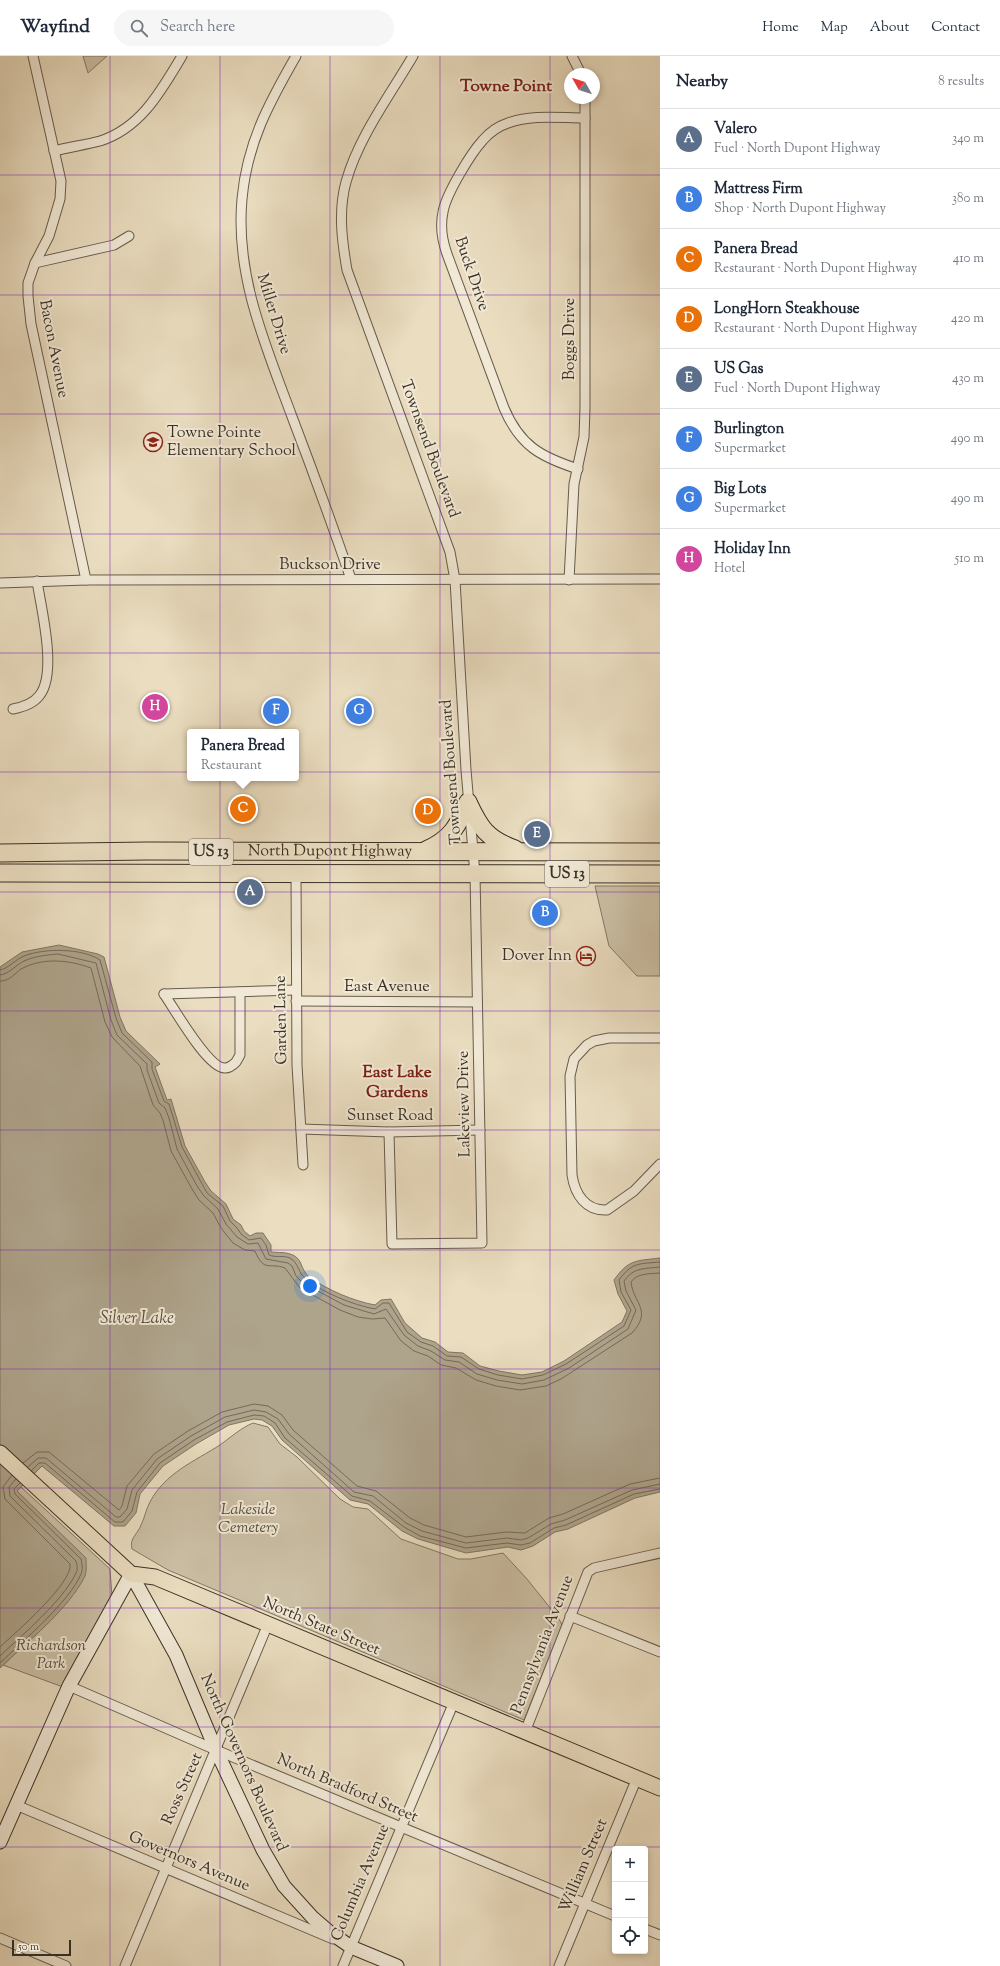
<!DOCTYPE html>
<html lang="en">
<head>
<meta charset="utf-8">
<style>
	:root { --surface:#fff; --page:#f6f6f7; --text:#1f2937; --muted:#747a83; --line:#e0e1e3; --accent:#0f766e }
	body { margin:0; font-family:"Sorts Mill Goudy",serif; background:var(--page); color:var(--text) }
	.controls { position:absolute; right:12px; bottom:12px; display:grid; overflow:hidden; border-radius:4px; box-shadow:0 2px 6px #0003 }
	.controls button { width:36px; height:36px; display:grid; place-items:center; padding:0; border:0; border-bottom:1px solid var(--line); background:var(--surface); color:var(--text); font:20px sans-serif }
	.compass { position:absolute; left:564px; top:12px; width:36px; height:36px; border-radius:50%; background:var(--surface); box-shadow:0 2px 6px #0003; rotate:309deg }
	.scale { position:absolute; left:12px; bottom:10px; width:59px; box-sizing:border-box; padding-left:4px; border:2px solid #3a3125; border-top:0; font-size:11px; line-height:14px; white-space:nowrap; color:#3a3125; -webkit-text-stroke:3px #f1e9d6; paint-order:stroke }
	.you { position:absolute; left:310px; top:1230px; width:14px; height:14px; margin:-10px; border:3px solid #fff; border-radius:50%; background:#1a73e8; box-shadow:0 0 0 6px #1a73e833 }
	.badge { display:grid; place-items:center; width:26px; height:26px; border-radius:50%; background:var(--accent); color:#fff; font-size:13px; font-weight:700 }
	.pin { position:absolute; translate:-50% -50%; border:2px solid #fff; box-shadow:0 1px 4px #0006 }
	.popup { position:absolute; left:187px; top:673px; width:112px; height:52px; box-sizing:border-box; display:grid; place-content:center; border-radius:4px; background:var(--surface); filter:drop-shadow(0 1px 3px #0005); font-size:13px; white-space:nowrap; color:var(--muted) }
	.popup b { font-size:15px; color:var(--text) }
	.popup::after { content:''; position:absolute; left:50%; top:100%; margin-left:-8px; border:8px solid transparent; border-top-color:var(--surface) }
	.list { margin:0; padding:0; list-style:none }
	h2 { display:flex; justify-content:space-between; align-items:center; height:52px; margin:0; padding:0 16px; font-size:17px }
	h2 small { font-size:13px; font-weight:400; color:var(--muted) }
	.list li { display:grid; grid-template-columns:26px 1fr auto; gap:12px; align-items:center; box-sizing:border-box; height:60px; padding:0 16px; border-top:1px solid var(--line) }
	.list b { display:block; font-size:15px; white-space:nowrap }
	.list p { margin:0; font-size:13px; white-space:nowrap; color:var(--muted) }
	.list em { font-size:13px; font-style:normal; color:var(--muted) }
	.icon { flex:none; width:22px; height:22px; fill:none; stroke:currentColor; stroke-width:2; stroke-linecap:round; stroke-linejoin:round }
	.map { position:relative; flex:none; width:660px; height:1910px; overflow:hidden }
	header { display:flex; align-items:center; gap:24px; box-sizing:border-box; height:56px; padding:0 20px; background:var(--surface); border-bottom:1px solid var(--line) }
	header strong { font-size:19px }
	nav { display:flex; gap:22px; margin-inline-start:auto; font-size:14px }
	.search { width:280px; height:36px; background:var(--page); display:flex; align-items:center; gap:10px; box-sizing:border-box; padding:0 14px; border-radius:22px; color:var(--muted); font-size:15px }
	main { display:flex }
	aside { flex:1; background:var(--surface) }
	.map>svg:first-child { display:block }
</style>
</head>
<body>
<header>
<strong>Wayfind</strong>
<div class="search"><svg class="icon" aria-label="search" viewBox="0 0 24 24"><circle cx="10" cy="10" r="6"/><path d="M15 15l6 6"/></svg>Search here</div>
<nav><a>Home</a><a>Map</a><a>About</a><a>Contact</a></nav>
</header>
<main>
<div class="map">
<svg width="660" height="1910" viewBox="0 0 660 1910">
	<rect width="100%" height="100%" fill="#eaddc0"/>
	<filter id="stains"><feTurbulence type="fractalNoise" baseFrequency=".005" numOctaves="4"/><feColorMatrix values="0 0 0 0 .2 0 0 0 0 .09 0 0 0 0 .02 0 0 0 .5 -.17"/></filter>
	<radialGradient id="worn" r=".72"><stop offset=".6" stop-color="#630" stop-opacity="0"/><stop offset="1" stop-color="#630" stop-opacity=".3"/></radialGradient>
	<g fill="#ccc0a6" stroke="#837866">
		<path d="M83 0H107L88 17Z"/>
		<path d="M595 830H660V920H637L609 890Z"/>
		<path d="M253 1367 268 1371 280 1388 297 1401 340 1443 353 1451 368 1453 401 1483 458 1503H471L503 1497 527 1523 559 1563 562 1569 524 1664 168 1514 132 1493C129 1482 138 1478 141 1469 145 1461 146 1453 150 1446 165 1417 195 1405 220 1389 231 1381 241 1372 253 1367Z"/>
		<path d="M21 1431 110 1513 112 1541 63 1631 3 1609 48 1567 17 1435Z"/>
	</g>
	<path fill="#aea38b" stroke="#807562" d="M59 889 98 898 104 901 120 961 126 975 160 1008 155 1011 167 1044 171 1043 185 1090 205 1126 211 1135 226 1148 233 1163 241 1169 244 1175 250 1180 256 1177H263L271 1189V1196C282 1197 296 1195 301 1208 303 1213 305 1217 309 1221 328 1234 353 1245 375 1249L381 1244 391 1243 405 1267 422 1282 435 1286 448 1296 463 1297 480 1310 499 1315 522 1319 542 1316 564 1305 622 1266 627 1255 618 1238 614 1224C629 1203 636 1205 660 1202V1436L635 1442 568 1473 555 1476 533 1490 521 1494 508 1491 466 1497 418 1483 402 1475 368 1448 350 1444 282 1384 272 1370 262 1364 254 1363 229 1369 196 1388 163 1410 140 1438 136 1457 125 1470H114L42 1410 17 1435 86 1502C86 1507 87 1515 85 1520 69 1553 26 1587 0 1612V911L22 896Z"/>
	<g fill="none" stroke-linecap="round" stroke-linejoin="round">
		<g stroke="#746a58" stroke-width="1">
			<path d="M0 914C8 913 16 903 24 900 44 892 82 892 100 904L116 962 122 977 152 1006V1013L164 1045 169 1048 173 1061 182 1091 207 1137 223 1150 230 1165 237 1172 241 1178 249 1184 261 1182 266 1189 269 1199C276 1202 283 1199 290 1202 299 1207 298 1218 307 1224 324 1237 353 1249 375 1253L383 1247H389L407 1276 421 1286 433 1290 447 1300 461 1301 479 1313 498 1319 522 1323 543 1319 566 1308 624 1270 631 1254 621 1236 619 1224C632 1206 639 1208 660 1206"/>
			<path d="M0 919C9 918 16 909 24 905 35 900 47 899 58 898L96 907 111 964 117 979 147 1008V1014L159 1047 165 1052 169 1062 177 1093 197 1130 204 1140 218 1153 226 1168 237 1181 248 1188 258 1187 266 1203 288 1207 292 1210 296 1220 303 1227 344 1249 374 1258 386 1253 404 1279 418 1290 431 1295 445 1304 459 1306 477 1318 497 1324 522 1328 544 1324 569 1312 628 1273 636 1254 626 1235 624 1225C634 1211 644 1213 660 1211"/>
			<path d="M0 925C10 925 14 918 21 913 43 901 69 904 91 912L105 966 112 981 140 1010 153 1049 160 1057 163 1064 171 1095 192 1133 199 1144 213 1157 221 1172 233 1187 245 1194 255 1195C264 1217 269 1206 285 1212L300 1232 340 1254 358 1261 372 1263 385 1262 401 1285 414 1295 428 1300 441 1309 456 1312 476 1324 496 1330 520 1334 546 1330 561 1323 632 1277C653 1254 633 1247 631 1226 637 1217 649 1218 660 1217"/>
			<path d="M23 1407 37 1396H49L119 1454 122 1450 127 1430 154 1398 188 1375 222 1356 254 1348 268 1350 282 1359 293 1374 357 1430 376 1435 410 1462 424 1469 466 1481 506 1476 525 1477 549 1462 563 1458 630 1428 660 1422"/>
			<path d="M28 1411 38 1402H46L116 1461H120L127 1453 132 1434 157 1403 191 1380 225 1361 254 1354 266 1356 278 1363 289 1378 354 1436 373 1440 406 1467 422 1475 466 1487 507 1482 521 1484 528 1482 551 1468 565 1464 632 1434 660 1428"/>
			<path d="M31 1415 39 1407H45L115 1466H123L132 1455 137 1436 160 1407 194 1384 227 1366 254 1359 264 1360 275 1367 285 1382 352 1440 370 1445 404 1471 420 1480 466 1492 507 1487 521 1489 530 1487 554 1472 566 1469 634 1438 660 1433"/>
			<path d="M0 1591C14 1578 74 1526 70 1508L5 1443 3 1431 12 1419"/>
			<path d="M0 1600C23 1578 62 1546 76 1517 78 1514 77 1509 76 1505L10 1440 9 1431 16 1423"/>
			<path d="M0 1607C22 1586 70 1545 81 1518 83 1514 82 1507 81 1503L15 1438 14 1433 20 1427"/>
		</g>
		<defs>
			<g id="street">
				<path d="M33 0 61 125 60 143 49 180 35 207 28 227V240L31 268 86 524"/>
				<path d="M296 0C269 47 247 87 242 143 235 219 265 288 291 358 312 413 332 468 351 523"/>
				<path d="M572 0 581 18"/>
				<path d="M54 95C69 91 85 89 100 85 141 72 161 35 182 0"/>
				<path d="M35 207 114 189 129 180"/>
				<path d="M578 413C541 401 520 390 504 352L447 198C442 184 440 170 443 156 446 138 471 97 483 84 490 76 499 70 508 67 532 58 560 62 585 62"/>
				<path d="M569 524 574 428 584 381 585 352V42"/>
				<path d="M0 527 86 524 660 523"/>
				<path d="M13 653C23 651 33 648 39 640 58 618 41 552 37 525"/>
				<path d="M296 818 297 1009 303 1109"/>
				<path d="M164 938C174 952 208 1013 225 1012 229 1012 233 1009 236 1006L240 999V936"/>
				<path d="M164 938 296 934"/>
				<path d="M296 945 477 946"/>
				<path d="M660 982H609L594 985 587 989 574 1003 570 1020 572 1119C575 1139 586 1155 607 1154L634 1135 660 1108"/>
				<path d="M301 1073 389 1076 480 1074"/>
				<path d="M389 1076 392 1188 482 1187 475 818 466 714 455 524 450 496 347 214C342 185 338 155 346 126 358 82 390 39 413 0"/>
				<path d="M570 1560 660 1596"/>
				<path d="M69 1630 216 1694 615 1860"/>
				<path d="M525 1676 588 1516 594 1512 660 1497"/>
				<path d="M16 1749 333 1883"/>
				<path d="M645 1873 660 1879"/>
				<path d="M0 1882 66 1910"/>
				<path d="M125 1910 268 1568"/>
				<path d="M343 1910 454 1646"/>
				<path d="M559 1910 637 1722"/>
			</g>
			<g id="secondary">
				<path d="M131 1518 176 1599 216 1694 263 1794 284 1830 313 1862 328 1875 351 1891 397 1910"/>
				<path d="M0 1786 69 1630 131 1518"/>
			</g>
			<path id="primary" d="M0 1397 131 1518 155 1521 660 1732"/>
			<g id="highway">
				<path d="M468 746C480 772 487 783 515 793"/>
				<path d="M426 794C451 783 458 770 468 746"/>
				<path id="s1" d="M0 797 148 795 660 796"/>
				<path d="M0 817 660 818"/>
			</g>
		</defs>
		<use href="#street" stroke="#665c4c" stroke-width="11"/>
		<use href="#secondary" stroke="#3a3125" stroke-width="15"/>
		<use href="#primary" stroke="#3a3125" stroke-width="17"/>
		<use href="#highway" stroke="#3a3125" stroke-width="19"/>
		<use href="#street" stroke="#f1e9d6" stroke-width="9"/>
		<use href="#secondary" stroke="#f1e9d6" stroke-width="13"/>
		<use href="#primary" stroke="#eaddc0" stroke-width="15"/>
		<use href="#highway" stroke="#eaddc0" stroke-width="17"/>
	</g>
	<path fill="none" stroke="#7b2cbf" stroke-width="1" stroke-opacity="0.55" d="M110 0V1910M220 0V1910M330 0V1910M440 0V1910M550 0V1910M0 119H660M0 239H660M0 358H660M0 478H660M0 597H660M0 716H660M0 836H660M0 955H660M0 1074H660M0 1194H660M0 1313H660M0 1432H660M0 1552H660M0 1671H660M0 1791H660"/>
	<defs>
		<symbol id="school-ring" viewBox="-11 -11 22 22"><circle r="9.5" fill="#f1e9d6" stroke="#8f2418" stroke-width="1.5"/><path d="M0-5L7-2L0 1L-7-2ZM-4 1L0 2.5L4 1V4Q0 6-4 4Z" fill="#8f2418"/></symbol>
		<symbol id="hotel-ring" viewBox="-11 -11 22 22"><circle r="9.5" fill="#f1e9d6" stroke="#8f2418" stroke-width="1.5"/><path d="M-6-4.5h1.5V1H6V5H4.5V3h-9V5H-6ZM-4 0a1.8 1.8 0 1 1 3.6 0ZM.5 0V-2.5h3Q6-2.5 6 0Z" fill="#8f2418"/></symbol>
	</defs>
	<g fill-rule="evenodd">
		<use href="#school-ring" x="142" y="375" width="22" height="22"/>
		<use href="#hotel-ring" x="575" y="889" width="22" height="22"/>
	</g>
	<g text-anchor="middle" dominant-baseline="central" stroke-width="4" stroke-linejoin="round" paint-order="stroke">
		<g fill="#f1e9d6" stroke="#71685a" stroke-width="1">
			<rect x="189" y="783" width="44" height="26" rx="3"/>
			<rect x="545" y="805" width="44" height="26" rx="3"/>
		</g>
		<g font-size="15" font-weight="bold" fill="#3a3125">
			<text x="211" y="796">US 13</text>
			<text x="567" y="818">US 13</text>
		</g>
		<g font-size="16" fill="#3a3125" stroke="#f1e9d6">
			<text transform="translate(471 218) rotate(71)">Buck Drive</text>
			<text transform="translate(273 258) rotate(73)">Miller Drive</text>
			<text transform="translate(570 283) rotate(-90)">Boggs Drive</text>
			<text transform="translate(53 293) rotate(79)">Bacon Avenue</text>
			<text transform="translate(429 393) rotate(70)">Townsend Boulevard</text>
			<text x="330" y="509">Buckson Drive</text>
			<text transform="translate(452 716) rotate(-94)">Townsend Boulevard</text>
			<text stroke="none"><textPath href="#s1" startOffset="330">North Dupont Highway</textPath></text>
			<text x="387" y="931">East Avenue</text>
			<text transform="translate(282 964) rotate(-91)">Garden Lane</text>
			<text transform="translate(465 1048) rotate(-91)">Lakeview Drive</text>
			<text x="390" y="1060">Sunset Road</text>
			<text transform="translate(321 1571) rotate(23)">North State Street</text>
			<text transform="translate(543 1589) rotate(-69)">Pennsylvania Avenue</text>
			<text transform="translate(243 1707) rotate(66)">North Governors Boulevard</text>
			<text transform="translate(183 1733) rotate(-66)">Ross Street</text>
			<text transform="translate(347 1733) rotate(23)">North Bradford Street</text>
			<text transform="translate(189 1806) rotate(23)">Governors Avenue</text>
			<text transform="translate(584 1810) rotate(-67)">William Street</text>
			<text transform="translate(361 1827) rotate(-67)">Columbia Avenue</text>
		</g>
		<g font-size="16" fill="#3a3125" stroke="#f1e9d6" text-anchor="start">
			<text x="167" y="377">Towne Pointe<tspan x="167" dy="18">Elementary School</tspan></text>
			<text x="572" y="900" text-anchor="end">Dover Inn</text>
		</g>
		<g font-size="16" font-style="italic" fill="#574e3f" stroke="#f1e9d6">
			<text x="248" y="1454">Lakeside<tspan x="248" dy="18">Cemetery</tspan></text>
			<text x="51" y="1590">Richardson<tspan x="51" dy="18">Park</tspan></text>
		</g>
		<g font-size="17" font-weight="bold" fill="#7a1f14" stroke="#f1e9d6">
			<text x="506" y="31">Towne Point</text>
			<text x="397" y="1017">East Lake<tspan x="397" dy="20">Gardens</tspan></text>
		</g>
		<g font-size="17" font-style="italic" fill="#574e3e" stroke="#f1e9d6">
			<text x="137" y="1263">Silver Lake</text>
		</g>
	</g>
	<rect width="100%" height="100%" filter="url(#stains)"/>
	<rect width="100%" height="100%" fill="url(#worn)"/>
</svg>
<div class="controls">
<button>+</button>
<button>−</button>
<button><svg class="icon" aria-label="locate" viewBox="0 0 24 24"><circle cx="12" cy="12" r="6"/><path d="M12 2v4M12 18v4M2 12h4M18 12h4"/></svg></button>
</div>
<svg class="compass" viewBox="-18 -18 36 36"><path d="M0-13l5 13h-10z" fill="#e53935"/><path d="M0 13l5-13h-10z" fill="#747a83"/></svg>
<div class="scale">50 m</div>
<div class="you"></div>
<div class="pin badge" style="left:250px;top:836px;background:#5c6f8a">A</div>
<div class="pin badge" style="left:545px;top:857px;background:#3f7fe0">B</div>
<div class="pin badge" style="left:243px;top:753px;background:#e8710a">C</div>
<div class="popup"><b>Panera Bread</b>Restaurant</div>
<div class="pin badge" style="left:428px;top:755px;background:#e8710a">D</div>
<div class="pin badge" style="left:537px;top:778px;background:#5c6f8a">E</div>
<div class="pin badge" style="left:276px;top:655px;background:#3f7fe0">F</div>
<div class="pin badge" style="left:359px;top:655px;background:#3f7fe0">G</div>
<div class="pin badge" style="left:155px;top:651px;background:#d1479c">H</div>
</div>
<aside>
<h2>Nearby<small>8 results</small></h2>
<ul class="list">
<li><span class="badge" style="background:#5c6f8a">A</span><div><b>Valero</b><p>Fuel · North Dupont Highway</p></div><em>340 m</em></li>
<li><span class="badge" style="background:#3f7fe0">B</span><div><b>Mattress Firm</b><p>Shop · North Dupont Highway</p></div><em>380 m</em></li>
<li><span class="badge" style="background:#e8710a">C</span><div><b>Panera Bread</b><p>Restaurant · North Dupont Highway</p></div><em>410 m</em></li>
<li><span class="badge" style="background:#e8710a">D</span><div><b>LongHorn Steakhouse</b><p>Restaurant · North Dupont Highway</p></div><em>420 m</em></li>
<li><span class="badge" style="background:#5c6f8a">E</span><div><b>US Gas</b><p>Fuel · North Dupont Highway</p></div><em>430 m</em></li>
<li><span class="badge" style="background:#3f7fe0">F</span><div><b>Burlington</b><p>Supermarket</p></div><em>490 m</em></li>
<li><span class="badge" style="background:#3f7fe0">G</span><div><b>Big Lots</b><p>Supermarket</p></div><em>490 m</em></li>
<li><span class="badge" style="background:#d1479c">H</span><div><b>Holiday Inn</b><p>Hotel</p></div><em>510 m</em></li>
</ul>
</aside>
</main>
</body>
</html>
